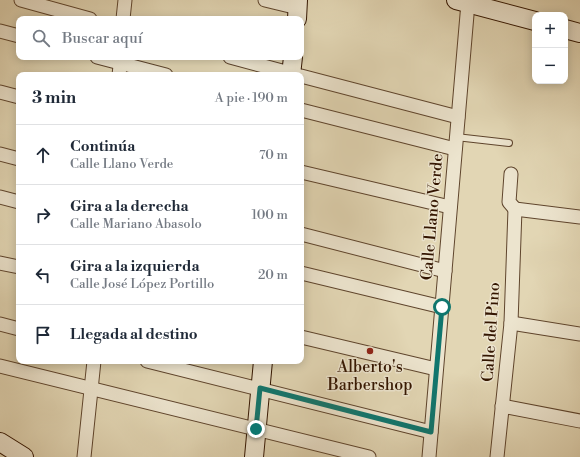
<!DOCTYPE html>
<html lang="es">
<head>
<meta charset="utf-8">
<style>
	:root { --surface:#fff; --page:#f2f2f3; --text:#1f2937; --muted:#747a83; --line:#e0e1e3 }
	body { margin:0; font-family:"Libre Bodoni",serif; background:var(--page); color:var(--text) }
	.controls { position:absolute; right:12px; top:12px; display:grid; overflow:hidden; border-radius:8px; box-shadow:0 2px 10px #0003 }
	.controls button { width:36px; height:36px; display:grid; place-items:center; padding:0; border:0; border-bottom:1px solid var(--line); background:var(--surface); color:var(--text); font:20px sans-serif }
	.stop { position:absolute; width:12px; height:12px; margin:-9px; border:3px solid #0f766e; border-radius:50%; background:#fff }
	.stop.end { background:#0f766e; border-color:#fff; box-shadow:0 1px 4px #0008 }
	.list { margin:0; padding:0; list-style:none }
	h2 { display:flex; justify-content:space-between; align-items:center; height:52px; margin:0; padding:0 16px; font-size:17px }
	h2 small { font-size:13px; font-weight:400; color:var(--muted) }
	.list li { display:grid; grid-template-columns:26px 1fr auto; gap:12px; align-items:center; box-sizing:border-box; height:60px; padding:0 16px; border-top:1px solid var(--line) }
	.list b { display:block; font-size:15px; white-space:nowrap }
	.list p { margin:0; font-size:13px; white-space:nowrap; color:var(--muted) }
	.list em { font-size:13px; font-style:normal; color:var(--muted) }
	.icon { flex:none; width:22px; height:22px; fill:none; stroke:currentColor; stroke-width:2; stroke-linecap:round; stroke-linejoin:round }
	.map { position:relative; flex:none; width:580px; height:457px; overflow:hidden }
	.search { position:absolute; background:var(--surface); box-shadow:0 2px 10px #0003; left:16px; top:16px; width:288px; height:44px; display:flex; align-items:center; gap:10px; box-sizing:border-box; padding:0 14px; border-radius:8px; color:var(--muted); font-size:15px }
	.panel { position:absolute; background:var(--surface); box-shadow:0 2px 10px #0003; left:16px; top:72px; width:288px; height:292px; border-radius:8px }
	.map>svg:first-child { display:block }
</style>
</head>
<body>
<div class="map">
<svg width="580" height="457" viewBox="0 0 580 457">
	<rect width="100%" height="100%" fill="#e2d6b4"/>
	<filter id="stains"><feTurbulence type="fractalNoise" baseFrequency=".005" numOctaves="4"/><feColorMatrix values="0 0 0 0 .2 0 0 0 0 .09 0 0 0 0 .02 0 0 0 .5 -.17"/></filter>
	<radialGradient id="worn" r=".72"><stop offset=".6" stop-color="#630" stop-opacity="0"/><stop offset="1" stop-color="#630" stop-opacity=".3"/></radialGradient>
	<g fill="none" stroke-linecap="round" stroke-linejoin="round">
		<defs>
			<path id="service" d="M456 137 509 143"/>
			<g id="minor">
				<path d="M21 0 90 19"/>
				<path d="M265 0 298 8"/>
				<path d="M123 19 125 0"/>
				<path d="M0 31 19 36"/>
				<path d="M97 57 166 75"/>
				<path d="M230 57 297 75"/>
				<path d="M119 75 121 57"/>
				<path d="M301 76 458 117"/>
				<path d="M0 92 19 97"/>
				<path d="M301 110 455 149"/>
				<path d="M0 154 19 159"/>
				<path d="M301 172 450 207"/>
				<path d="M511 174 509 202 515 209"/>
				<path d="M0 197 19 202"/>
				<path d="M515 209 580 217"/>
				<path d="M301 234 445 271"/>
				<path d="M0 263 19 267"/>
				<path d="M301 273 442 307"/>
				<path d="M511 323 580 334"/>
				<path d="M0 324 19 329"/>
				<path d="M301 337 436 369"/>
				<path d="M147 361 431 432"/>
				<path d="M0 366 369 457"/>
				<path d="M502 406 580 421"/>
				<path d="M84 457 94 361"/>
				<path d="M429 457 468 3"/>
				<path d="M497 457 511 323 515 209"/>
			</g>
			<g id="secondary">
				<path d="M456 0 535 21"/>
				<path d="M297 19 298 0"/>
				<path d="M565 29 580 33"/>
				<path d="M291 75 293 57"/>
				<path d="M0 442 24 457"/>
				<path d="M254 457 263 361"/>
			</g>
		</defs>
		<use href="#service" stroke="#5f452d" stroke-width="8"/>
		<use href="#minor" stroke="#5f452d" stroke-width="15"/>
		<use href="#secondary" stroke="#331500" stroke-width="20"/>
		<use href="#service" stroke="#ece4ce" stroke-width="6"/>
		<use href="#minor" stroke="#ece4ce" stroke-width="13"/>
		<use href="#secondary" stroke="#ece4ce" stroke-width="18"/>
	</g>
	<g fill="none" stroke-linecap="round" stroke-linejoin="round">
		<path stroke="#0f766e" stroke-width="5" d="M256 429 260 388 431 432 442 307"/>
	</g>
	<circle fill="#8f2418" stroke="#ece4ce" stroke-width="1.5" cx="370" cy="351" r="4"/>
	<g text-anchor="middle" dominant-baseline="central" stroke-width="3" stroke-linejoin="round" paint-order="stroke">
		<g font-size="16" fill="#331500" stroke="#ece4ce">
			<text transform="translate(432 217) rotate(-85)">Calle Llano Verde</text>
			<text transform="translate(491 332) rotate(-86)">Calle del Pino</text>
		</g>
		<g font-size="16" fill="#331500" stroke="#ece4ce">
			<text x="370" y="367">Alberto's<tspan x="370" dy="18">Barbershop</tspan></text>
		</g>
	</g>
	<rect width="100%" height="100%" filter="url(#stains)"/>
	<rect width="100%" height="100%" fill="url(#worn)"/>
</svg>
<div class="controls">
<button>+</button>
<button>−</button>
</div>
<div class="stop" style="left:442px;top:307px"></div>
<div class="stop end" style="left:256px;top:429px"></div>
<div class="search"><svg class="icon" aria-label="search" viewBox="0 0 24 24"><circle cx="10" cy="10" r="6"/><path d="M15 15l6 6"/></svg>Buscar aquí</div>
<section class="panel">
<h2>3 min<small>A pie · 190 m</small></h2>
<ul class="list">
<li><svg class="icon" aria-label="ahead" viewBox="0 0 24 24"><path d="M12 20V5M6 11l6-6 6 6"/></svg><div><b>Continúa</b><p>Calle Llano Verde</p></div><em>70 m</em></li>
<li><svg class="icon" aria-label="right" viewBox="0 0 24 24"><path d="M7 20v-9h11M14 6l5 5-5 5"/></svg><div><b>Gira a la derecha</b><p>Calle Mariano Abasolo</p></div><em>100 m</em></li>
<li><svg class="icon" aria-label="left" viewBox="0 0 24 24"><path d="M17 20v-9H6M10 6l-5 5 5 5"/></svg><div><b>Gira a la izquierda</b><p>Calle José López Portillo</p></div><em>20 m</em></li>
<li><svg class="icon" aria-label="arrive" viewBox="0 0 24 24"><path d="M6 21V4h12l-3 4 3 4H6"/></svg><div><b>Llegada al destino</b></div></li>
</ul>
</section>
</div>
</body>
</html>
